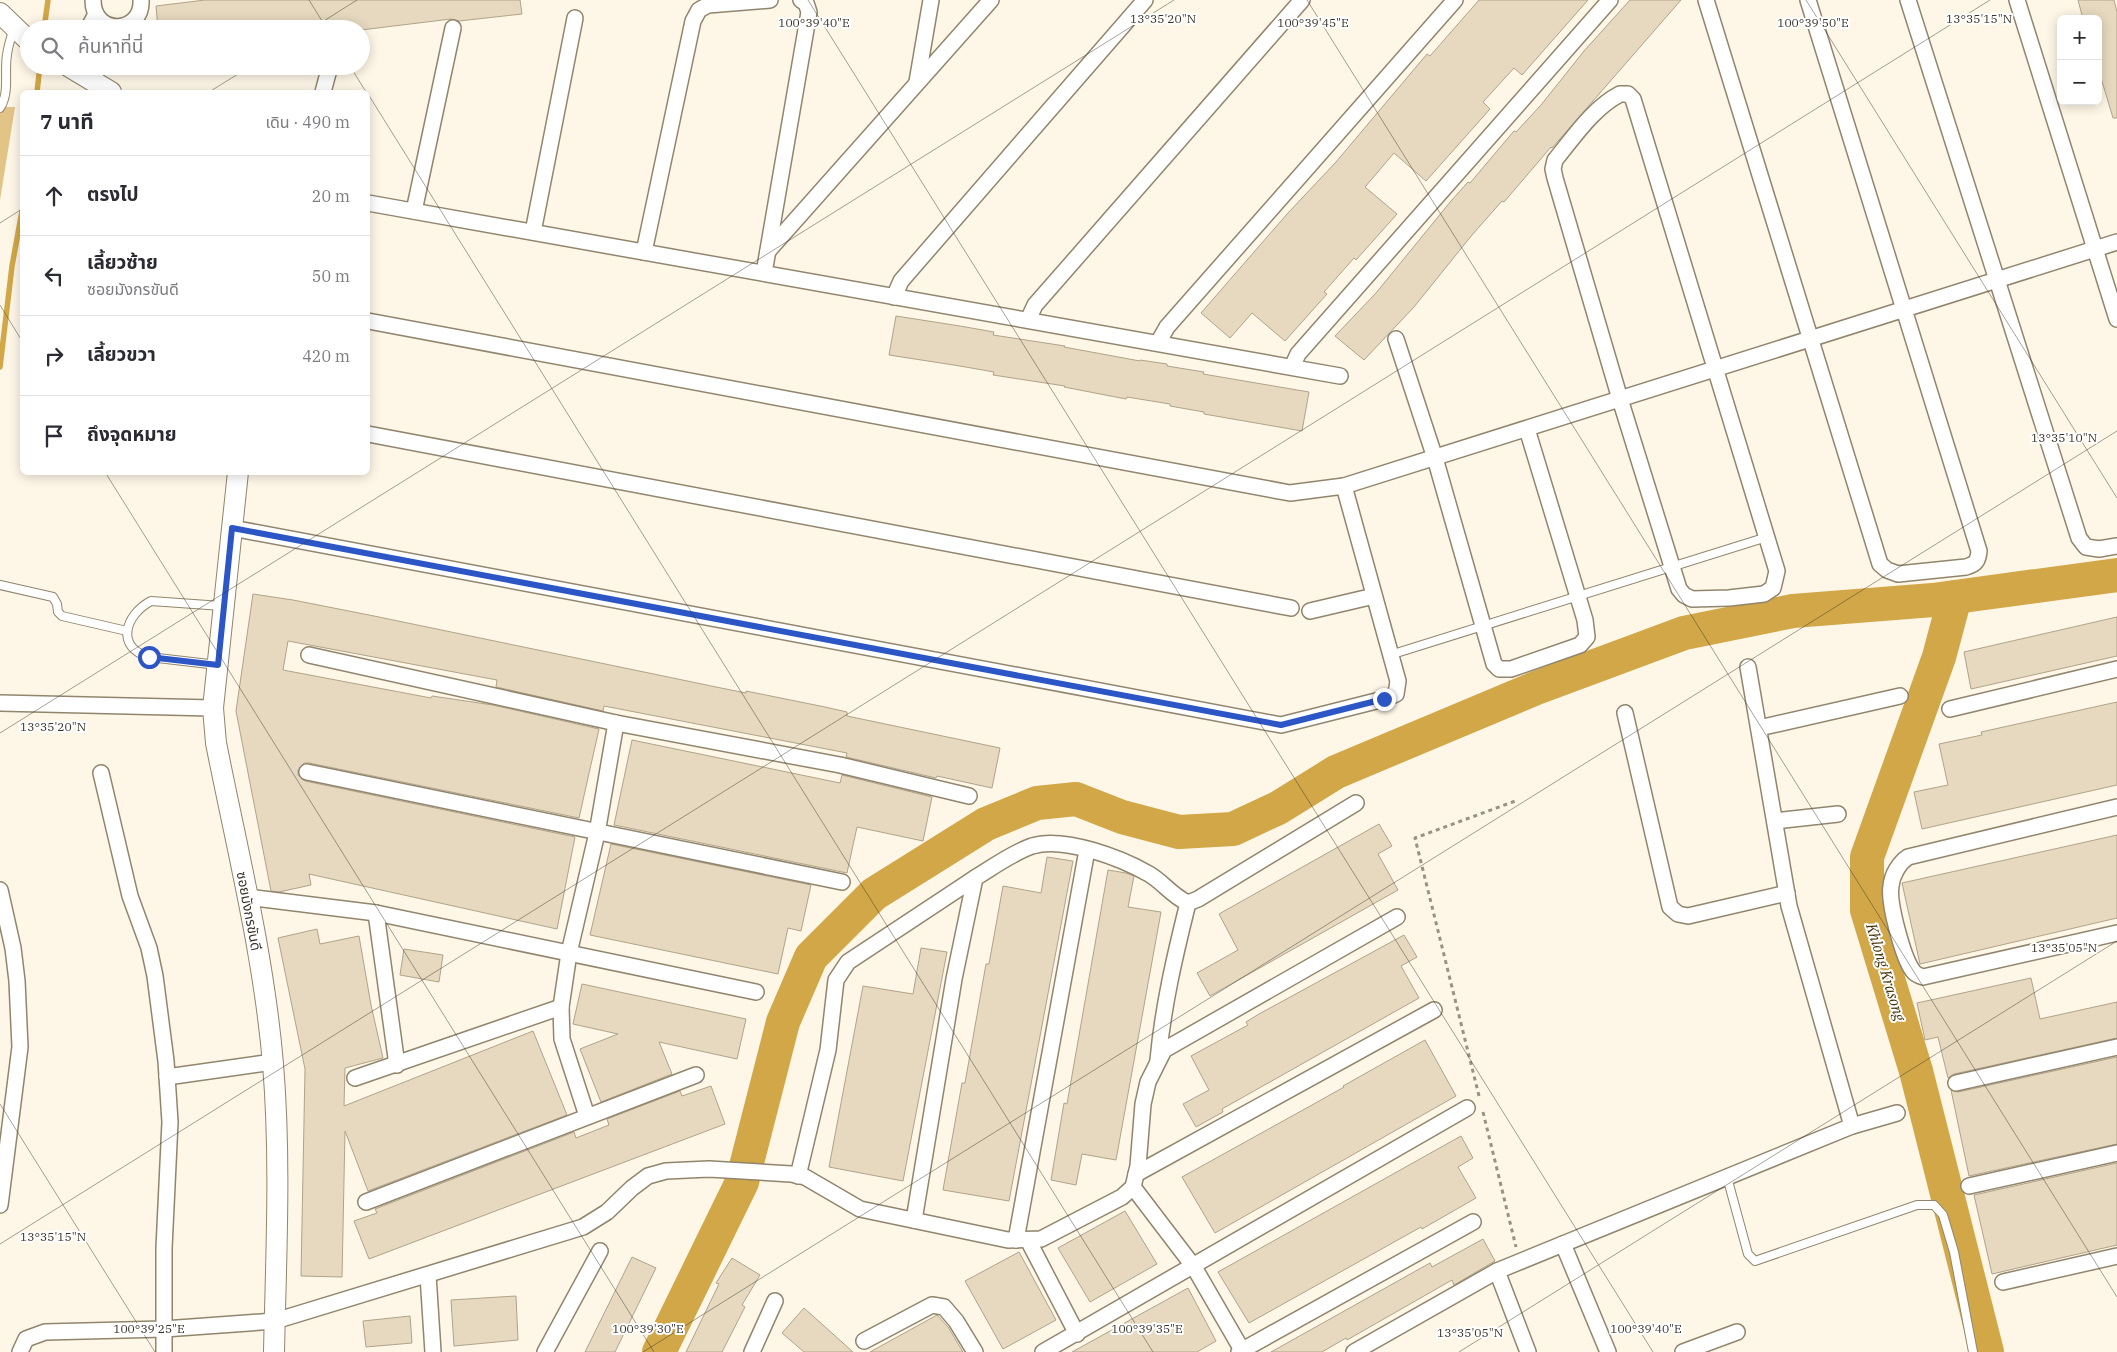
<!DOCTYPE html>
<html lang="th">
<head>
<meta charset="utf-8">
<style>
	:root { --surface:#fff; --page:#f7f7f7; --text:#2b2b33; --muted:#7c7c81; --line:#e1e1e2 }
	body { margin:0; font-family:"IBM Plex Serif","Noto Sans Thai",serif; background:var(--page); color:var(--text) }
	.controls { position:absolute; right:15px; top:15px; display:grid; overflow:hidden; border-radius:8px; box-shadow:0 2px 12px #0003 }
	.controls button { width:45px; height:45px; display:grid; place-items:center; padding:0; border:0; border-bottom:1px solid var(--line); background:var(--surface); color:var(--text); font:25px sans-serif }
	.stop { position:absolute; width:15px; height:15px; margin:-11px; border:4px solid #2c56c5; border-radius:50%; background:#fff }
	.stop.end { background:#2c56c5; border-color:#fff; box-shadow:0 1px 5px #0008 }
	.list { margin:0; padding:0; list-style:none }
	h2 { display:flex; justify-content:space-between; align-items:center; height:65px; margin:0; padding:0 20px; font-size:21px }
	h2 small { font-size:16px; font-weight:400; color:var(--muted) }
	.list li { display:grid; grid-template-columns:32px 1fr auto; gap:15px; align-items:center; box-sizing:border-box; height:80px; padding:0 20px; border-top:1px solid var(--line) }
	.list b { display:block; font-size:19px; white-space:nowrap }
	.list p { margin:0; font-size:16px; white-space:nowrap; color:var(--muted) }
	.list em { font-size:16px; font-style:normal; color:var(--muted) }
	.icon { flex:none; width:28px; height:28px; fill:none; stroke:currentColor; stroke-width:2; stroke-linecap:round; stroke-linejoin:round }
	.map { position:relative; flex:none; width:2117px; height:1352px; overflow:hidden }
	.search { position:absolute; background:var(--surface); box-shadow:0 2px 12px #0003; left:20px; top:20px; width:350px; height:55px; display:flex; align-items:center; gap:12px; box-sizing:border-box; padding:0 18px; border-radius:28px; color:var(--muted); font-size:19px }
	.panel { position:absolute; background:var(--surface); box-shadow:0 2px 12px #0003; left:20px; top:90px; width:350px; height:385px; border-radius:8px }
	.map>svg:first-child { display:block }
</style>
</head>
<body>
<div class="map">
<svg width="2117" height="1352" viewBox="0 0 2117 1352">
	<rect width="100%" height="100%" fill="#fef6e6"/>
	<path fill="#e2c487" d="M0 107H15L0 200Z"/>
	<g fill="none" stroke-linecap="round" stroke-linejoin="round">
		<g stroke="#d1a747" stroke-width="5.5">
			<path d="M44 29 48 0"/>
			<path d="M37 92 40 66"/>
			<path d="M0 367 12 266 22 211"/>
		</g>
		<g stroke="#d1a747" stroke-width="34">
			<path d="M1955 597 1939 657 1867 857V910L1916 1071 1987 1352"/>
			<path d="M659 1352 742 1182 783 1022 811 957 874 894 986 824 1037 803 1076 799 1122 817 1179 832 1233 829 1278 808 1336 772 1536 688 1684 633 1793 611 1933 600 2117 575"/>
		</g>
	</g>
	<g fill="#e6d9bf" stroke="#b0a38a">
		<path d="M205 0H520L522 14 459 21 451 19 361 30V29H158L156 6Z"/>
		<path d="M1479 0H1588L1522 75 1514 68 1483 102 1490 109 1426 181 1394 153 1365 187 1397 214 1356 260 1354 258 1324 292 1327 294 1285 341 1252 313 1230 338 1201 313 1288 213 1336 162 1427 54 1430 56Z"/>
		<path d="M1630 0H1681L1552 148 1551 147 1504 202 1502 201 1472 235 1414 307 1364 360 1335 336 1376 293 1451 201 1468 182 1470 183 1514 131 1516 132 1541 105 1584 51Z"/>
		<path d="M2078 0H2114L2117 12V118H2113L2098 68V19H2083Z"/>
		<path d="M896 316 960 326 994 332 993 335 1065 346 1064 347 1140 361V360L1167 364V366L1204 372 1203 374 1309 392 1302 431 1204 414V412L1170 406V404L1127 397 1126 399 1064 387 1065 386 993 375 994 372 960 366 889 355Z"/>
		<path d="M253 594 293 600 374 616 721 688 746 693V691L825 707 847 712V716L1000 748 992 788 937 776 936 778 846 757 847 753 604 706 603 711 496 687 497 680 288 641 283 670 431 698 432 696 493 705 599 729 579 818 309 763H304L298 770V775L305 781 575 837 557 929 309 874 311 885 279 892 271 891 236 711Z"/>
		<path d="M2117 617V656L1971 689 1964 652Z"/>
		<path d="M2117 702V785L1922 829 1914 792 1948 785 1939 744 1982 735 1981 732Z"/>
		<path d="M632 740 840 783 842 775 932 797 923 841 857 827 847 873 614 825Z"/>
		<path d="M1379 824 1392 846 1378 854 1398 890 1210 996 1197 973 1238 950 1219 914Z"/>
		<path d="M2117 835V918L1920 964 1902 883Z"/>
		<path d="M611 844 811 885 801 931 788 928 778 974 590 935Z"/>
		<path d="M1047 857 1073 861 1009 1201 943 1190 962 1083H965L986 964H989L1003 886 1041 893Z"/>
		<path d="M1108 870 1126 873 1134 876 1128 907 1161 912 1116 1160 1082 1154 1076 1185 1051 1180 1064 1103 1067 1104Z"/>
		<path d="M317 929 320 944 359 936 371 1005 383 1058 345 1068 344 1106 533 1031 567 1115 368 1191 345 1131 342 1277 301 1276 305 1069 278 938Z"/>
		<path d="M1404 935 1417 957 1401 966 1419 998 1222 1109 1223 1112 1196 1127 1183 1104 1209 1090 1191 1056 1248 1025 1246 1022 1259 1014Z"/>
		<path d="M921 948 947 952 903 1181 829 1167 863 986 913 994Z"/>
		<path d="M404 949 443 955 439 982 400 975Z"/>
		<path d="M2031 978 2040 1019 2117 1002V1038L1954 1074 1948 1078 1938 1037 1925 1040 1917 1003Z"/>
		<path d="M582 984 746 1019 737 1059 659 1042 672 1074 601 1102 580 1049 618 1034 573 1024Z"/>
		<path d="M1425 1040 1456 1096 1215 1233 1182 1177 1321 1100 1344 1087 1343 1086Z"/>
		<path d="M2117 1057V1144L1969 1176 1951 1090 1958 1092Z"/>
		<path d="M711 1086 725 1124 369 1259 354 1221 377 1213 375 1209 574 1132 576 1138 609 1125 607 1119 680 1091 682 1096Z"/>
		<path d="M1461 1136 1473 1158 1458 1167 1476 1198 1422 1229 1421 1227 1249 1323 1218 1272Z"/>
		<path d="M2117 1163V1245L1992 1274 1974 1195Z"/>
		<path d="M1125 1211 1157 1264 1090 1302 1058 1248Z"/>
		<path d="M1483 1239 1495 1261 1454 1285 1452 1280 1347 1340 1346 1338 1322 1352H1271L1430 1263 1432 1267Z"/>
		<path d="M1019 1252 1056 1320 1003 1349 965 1281Z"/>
		<path d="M632 1257 656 1268 615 1352H585Z"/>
		<path d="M732 1258 760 1275 742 1305 745 1307 722 1352H686L719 1284 716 1283Z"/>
		<path d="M1188 1288 1216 1341 1197 1352H1072Z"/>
		<path d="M516 1296 518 1340 454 1346 451 1300Z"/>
		<path d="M804 1308 853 1352H804L782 1333Z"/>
		<path d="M937 1315 948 1327 963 1352H870Z"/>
		<path d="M410 1316 412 1343 366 1347 363 1321Z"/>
	</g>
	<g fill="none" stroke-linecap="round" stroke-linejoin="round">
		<defs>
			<g id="lane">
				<path d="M0 108C10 92 4 73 7 55 8 46 11 37 14 28"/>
				<path d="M0 585 53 597 57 604 58 612 62 616 127 631"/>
				<path d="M1390 655 1767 537"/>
				<path d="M218 665 149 657C115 647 125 615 151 601L222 606"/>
				<path d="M1727 1177 1748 1254 1755 1261 1917 1205H1934L1943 1215 1954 1252 1973 1352"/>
			</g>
			<g id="street">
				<path d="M93 0C93 37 143 34 141 0"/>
				<path d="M1706 0 1880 564 1887 570 1898 574 1966 567C1976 564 1978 561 1979 551L1808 0"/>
				<path d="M1908 0 2079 538 2086 547 2099 549 2117 546"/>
				<path d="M2017 0 2117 319"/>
				<path d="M88 29 96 14"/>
				<path d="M917 82 931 0"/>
				<path d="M323 92 330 66"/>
				<path d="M1620 94H1628L1633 99 1777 571 1773 588 1764 594 1729 598 1692 599 1684 595 1679 589 1620 399 1555 178 1553 169 1555 160C1574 137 1593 108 1620 94Z"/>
				<path d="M368 203 1340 376"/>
				<path d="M414 211 453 28"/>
				<path d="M533 232 575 18"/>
				<path d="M768 251 991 0"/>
				<path d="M644 252 693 21 699 10 708 5 770 0"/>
				<path d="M764 273 809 12 806 3 801 0"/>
				<path d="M894 297 901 281 1145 0"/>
				<path d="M1028 320 1035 305 1302 0"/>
				<path d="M368 321 1290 493 1344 486 2117 242"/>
				<path d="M1396 339 1435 458 1494 664 1499 669H1511L1580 645 1587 637 1585 620 1527 429"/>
				<path d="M1158 343 1167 327 1455 0"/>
				<path d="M1292 367 1298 354 1610 0"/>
				<path d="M368 434 1291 608"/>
				<path d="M232 528 1281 725 1384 699 1396 694 1398 681 1344 486"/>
				<path d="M1310 611 1374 596"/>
				<path d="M309 655 616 723 840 765 969 796"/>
				<path d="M1748 667 1789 906 1852 1126"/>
				<path d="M0 703 213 708"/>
				<path d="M1950 709 2117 669"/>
				<path d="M1625 713 1670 907 1678 914 1688 916 1787 893"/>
				<path d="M1759 728 1900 696"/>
				<path d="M307 772 842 882"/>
				<path d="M101 773 130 896 149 948 155 976 166 1061 170 1122 164 1248V1352"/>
				<path d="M2117 807 1908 857C1899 863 1892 875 1891 886 1888 902 1903 958 1913 971 1915 974 1920 976 1923 977L2117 933"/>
				<path d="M1775 821 1838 814"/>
				<path d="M0 890 13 948 17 981 20 1047 0 1205"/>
				<path d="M247 897 376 913 756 992"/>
				<path d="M376 913 397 1065"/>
				<path d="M1158 1060C1163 1006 1175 955 1188 903"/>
				<path d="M167 1077 273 1062"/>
				<path d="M355 1078 561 1007"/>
				<path d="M1956 1083 2117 1047"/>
				<path d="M587 1116 562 1039 561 1007 569 953 597 833 616 723"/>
				<path d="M1136 1174 1434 1010"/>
				<path d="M798 1176 828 1050 836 980 848 962 975 878"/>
				<path d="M1969 1186 2117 1153"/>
				<path d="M1133 1187 1194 1267 1242 1350"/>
				<path d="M366 1202 696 1075"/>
				<path d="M914 1220 954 979 975 878C993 867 1012 853 1032 846 1064 836 1121 858 1149 874 1163 882 1172 896 1188 903L1198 899 1356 803"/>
				<path d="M1016 1240 1087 850"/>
				<path d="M1028 1240 1077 1334"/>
				<path d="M1563 1244 1608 1352"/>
				<path d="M1497 1271 1528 1352"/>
				<path d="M428 1275 433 1352"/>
				<path d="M2003 1282 2117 1256"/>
				<path d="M864 1341 932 1305 944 1307 956 1321 975 1352"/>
				<path d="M20 1352 26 1339 45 1332 164 1329 275 1321 583 1227 607 1212 632 1188 648 1176 666 1171 709 1169 791 1174 805 1177 860 1209 1008 1240 1041 1239 1122 1197 1133 1187 1138 1166 1143 1104 1148 1082 1164 1050 1397 917"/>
				<path d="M545 1352 600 1251"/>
				<path d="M752 1352 775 1301"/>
				<path d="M1043 1352 1467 1108"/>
				<path d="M1239 1352 1473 1222"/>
				<path d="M1354 1352 1497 1271 1852 1126 1897 1113"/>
				<path d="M1683 1352 1737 1332"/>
			</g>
			<g id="secondary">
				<path d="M0 13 29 41"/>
				<path d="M68 66 111 92"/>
				<path d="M238 472 213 708 216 743C237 849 264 956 273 1064 281 1160 276 1256 274 1352"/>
			</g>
		</defs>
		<use href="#lane" stroke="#91856d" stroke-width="10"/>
		<use href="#street" stroke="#91856d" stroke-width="18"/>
		<use href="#secondary" stroke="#91856d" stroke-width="22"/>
		<g stroke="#989184" stroke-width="3" stroke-dasharray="4 4" stroke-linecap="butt">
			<path d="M1479 1096 1415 838 1518 800"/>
			<path d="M1483 1112 1516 1247"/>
		</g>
		<use href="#lane" stroke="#fff" stroke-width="8"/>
		<use href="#street" stroke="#fff" stroke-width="15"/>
		<use href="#secondary" stroke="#fff" stroke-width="20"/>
	</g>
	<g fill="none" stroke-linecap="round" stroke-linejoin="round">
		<path stroke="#2c56c5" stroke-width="6" d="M149 657 218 665 232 528 1281 725 1384 699"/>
	</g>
	<path fill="none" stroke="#383329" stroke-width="1" stroke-opacity="0.45" d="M309 0 327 29M808 0 1653 1352M1307 0 2117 1297M1806 0 2117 498M311 29 357 0M350 66 366 92M209 92 251 66M368 94 1153 1352M0 223 22 209M0 305 22 341M105 472 654 1352M0 733 1174 0M0 1104 155 1352M0 1244 1990 0M643 1352 2117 431M1459 1352 2117 941"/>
	<g text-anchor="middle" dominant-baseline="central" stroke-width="4" stroke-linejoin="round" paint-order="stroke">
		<g font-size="14" fill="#383329" stroke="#fff">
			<text transform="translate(249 911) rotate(79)">ซอยมังกรขันดี</text>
		</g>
		<g font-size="15" font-style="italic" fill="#433107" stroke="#fff">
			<text transform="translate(1886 972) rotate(73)">Khlong Krasong</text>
		</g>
	</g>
	<g font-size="12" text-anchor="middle" fill="#383329" stroke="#fff" stroke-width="4" stroke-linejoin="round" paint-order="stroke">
		<text x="1163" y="23">13°35'20"N</text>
		<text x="1979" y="23">13°35'15"N</text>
		<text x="814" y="27">100°39'40"E</text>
		<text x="1313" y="27">100°39'45"E</text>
		<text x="1813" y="27">100°39'50"E</text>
		<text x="2064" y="442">13°35'10"N</text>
		<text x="53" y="731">13°35'20"N</text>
		<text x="2064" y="952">13°35'05"N</text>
		<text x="53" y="1241">13°35'15"N</text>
		<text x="149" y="1333">100°39'25"E</text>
		<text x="648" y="1333">100°39'30"E</text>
		<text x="1147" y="1333">100°39'35"E</text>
		<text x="1646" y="1333">100°39'40"E</text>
		<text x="1470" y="1337">13°35'05"N</text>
	</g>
</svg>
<div class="controls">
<button>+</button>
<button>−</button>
</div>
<div class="stop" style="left:149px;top:657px"></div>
<div class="stop end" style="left:1384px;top:699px"></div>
<div class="search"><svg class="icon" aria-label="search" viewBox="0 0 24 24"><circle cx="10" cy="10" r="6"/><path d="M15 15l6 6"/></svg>ค้นหาที่นี่</div>
<section class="panel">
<h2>7 นาที<small>เดิน · 490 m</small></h2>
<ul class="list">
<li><svg class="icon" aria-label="ahead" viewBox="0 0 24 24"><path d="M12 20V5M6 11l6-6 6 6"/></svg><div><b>ตรงไป</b></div><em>20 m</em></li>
<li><svg class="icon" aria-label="left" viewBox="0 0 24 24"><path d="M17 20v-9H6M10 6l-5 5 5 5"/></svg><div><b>เลี้ยวซ้าย</b><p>ซอยมังกรขันดี</p></div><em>50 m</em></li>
<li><svg class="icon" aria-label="right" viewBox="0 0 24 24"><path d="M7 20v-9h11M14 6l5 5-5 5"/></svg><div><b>เลี้ยวขวา</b></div><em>420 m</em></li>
<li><svg class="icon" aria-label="arrive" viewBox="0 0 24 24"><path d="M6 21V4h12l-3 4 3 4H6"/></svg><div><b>ถึงจุดหมาย</b></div></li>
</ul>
</section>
</div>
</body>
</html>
